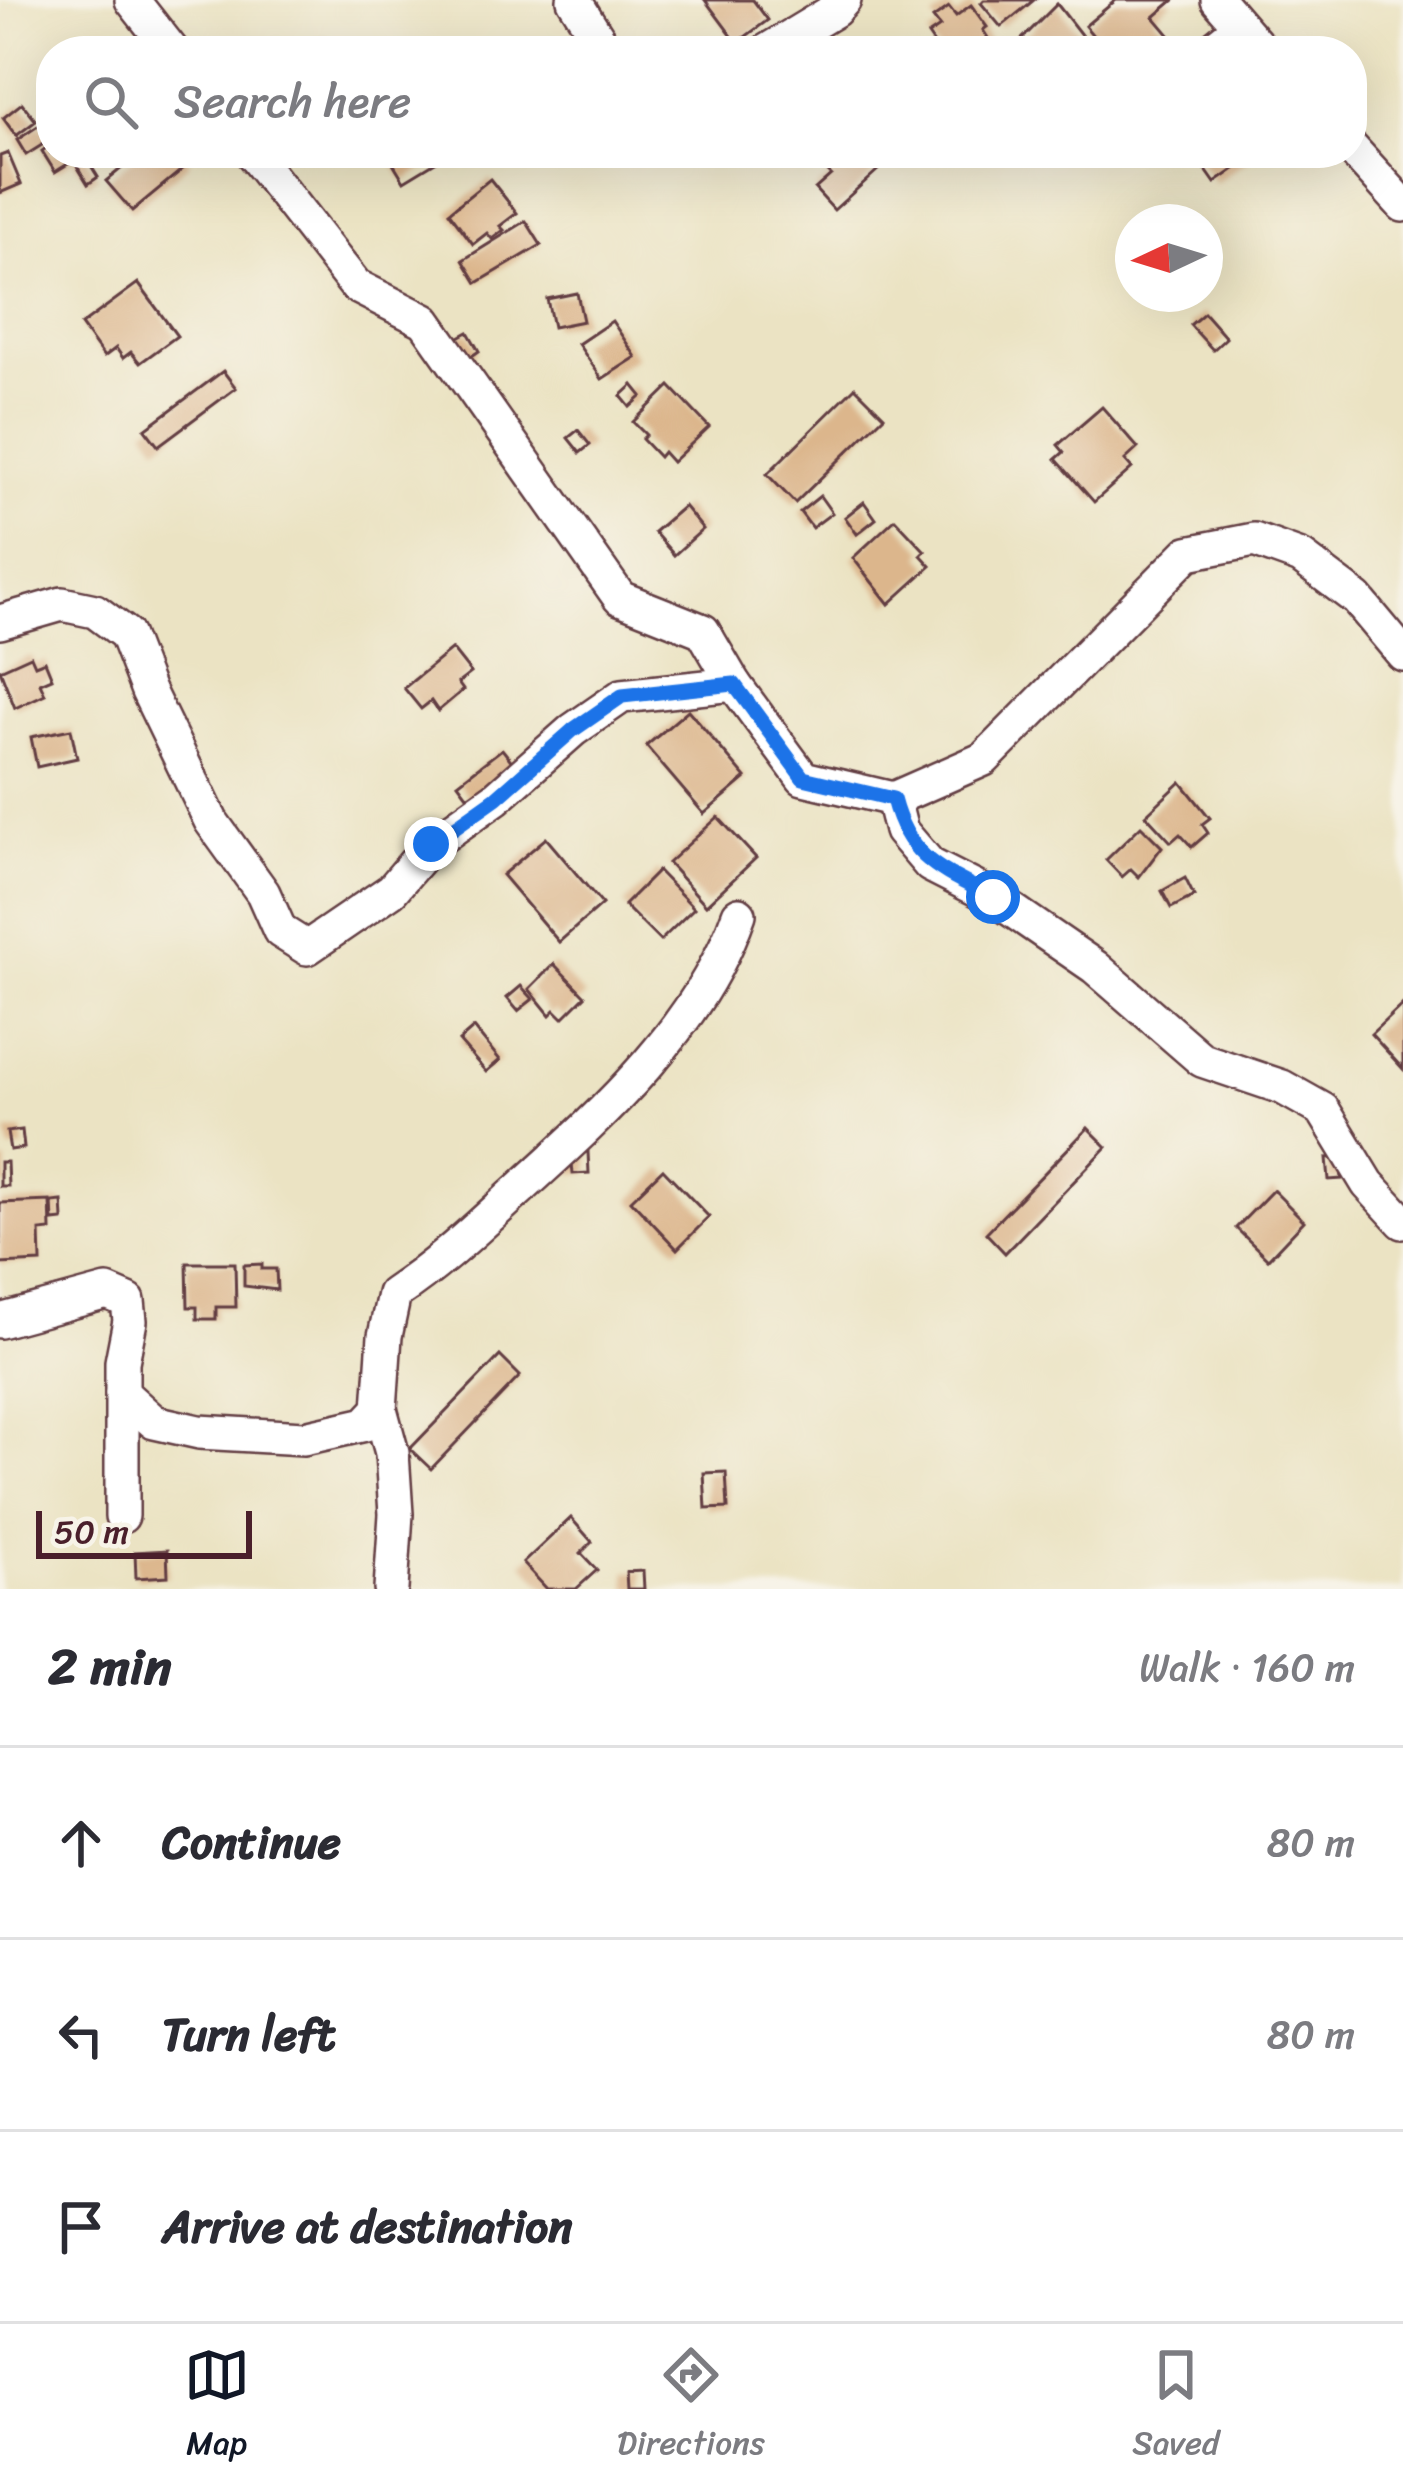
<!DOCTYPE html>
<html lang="en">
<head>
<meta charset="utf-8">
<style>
	:root { --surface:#fff; --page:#f2f2f3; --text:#2b2b33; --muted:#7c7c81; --line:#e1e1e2; --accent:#111827 }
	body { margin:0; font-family:Sriracha,sans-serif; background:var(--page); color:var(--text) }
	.compass { position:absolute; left:1115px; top:204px; width:108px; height:108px; border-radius:50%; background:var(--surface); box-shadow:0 12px 48px #0002; rotate:266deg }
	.scale { position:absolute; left:36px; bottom:30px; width:216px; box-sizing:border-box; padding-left:12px; border:6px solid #4a1f2b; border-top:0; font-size:33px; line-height:42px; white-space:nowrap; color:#4a1f2b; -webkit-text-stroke:9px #f7f3e8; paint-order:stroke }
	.stop { position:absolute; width:36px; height:36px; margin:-27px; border:9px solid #1a73e8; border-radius:50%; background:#fff }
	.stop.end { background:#1a73e8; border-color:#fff; box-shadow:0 3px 12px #0008 }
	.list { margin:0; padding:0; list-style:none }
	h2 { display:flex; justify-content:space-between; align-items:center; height:156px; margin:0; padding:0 48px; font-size:51px }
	h2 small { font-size:39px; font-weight:400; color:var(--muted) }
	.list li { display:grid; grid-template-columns:78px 1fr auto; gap:36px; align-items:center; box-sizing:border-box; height:192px; padding:0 48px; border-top:3px solid var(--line) }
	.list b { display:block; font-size:45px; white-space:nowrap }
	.list em { font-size:39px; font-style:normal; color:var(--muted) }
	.icon { flex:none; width:66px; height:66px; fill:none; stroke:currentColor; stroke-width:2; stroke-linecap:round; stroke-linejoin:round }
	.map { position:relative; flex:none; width:1403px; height:1589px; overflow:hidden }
	.search { position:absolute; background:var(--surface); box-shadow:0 12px 48px #0002; left:36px; right:36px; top:36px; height:132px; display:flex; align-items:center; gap:30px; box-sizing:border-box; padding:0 42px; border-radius:48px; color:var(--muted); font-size:45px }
	.sheet { height:732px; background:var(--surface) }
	nav { display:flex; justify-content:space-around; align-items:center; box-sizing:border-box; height:168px; border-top:3px solid var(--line); background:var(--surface); font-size:33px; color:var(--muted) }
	nav a { display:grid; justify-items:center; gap:6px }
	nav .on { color:var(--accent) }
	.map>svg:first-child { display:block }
</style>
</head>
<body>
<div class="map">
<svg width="1403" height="1589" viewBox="0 0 1403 1589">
	<rect width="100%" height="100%" fill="#f7f3e8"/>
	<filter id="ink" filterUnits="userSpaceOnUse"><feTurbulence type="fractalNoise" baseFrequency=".00833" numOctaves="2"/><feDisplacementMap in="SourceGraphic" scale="24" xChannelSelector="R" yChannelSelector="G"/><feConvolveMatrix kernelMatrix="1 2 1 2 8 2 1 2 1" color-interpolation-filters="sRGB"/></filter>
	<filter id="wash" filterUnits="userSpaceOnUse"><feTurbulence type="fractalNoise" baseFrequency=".004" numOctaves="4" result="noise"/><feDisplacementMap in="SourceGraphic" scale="48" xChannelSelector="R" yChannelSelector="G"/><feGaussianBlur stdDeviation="2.7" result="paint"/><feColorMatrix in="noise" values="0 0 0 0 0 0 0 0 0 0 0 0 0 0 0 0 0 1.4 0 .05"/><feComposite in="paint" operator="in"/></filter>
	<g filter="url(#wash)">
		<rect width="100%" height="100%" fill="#ebe3c3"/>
		<g id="blocks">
			<g fill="#dcb68c">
				<path d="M705 0H753L768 20 737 43Z"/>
				<path d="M984 0H1034L1001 27 981 3Z"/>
				<path d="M1116 0H1174L1154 17 1171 37 1162 45 1167 51H1106L1085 26Z"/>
				<path d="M1057 4 1089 45 1081 51H1024L1018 43Z"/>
				<path d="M971 5 987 27 983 30 990 41 976 51H939L928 35 940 27 933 18 949 7 956 16Z"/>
				<path d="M329 37 332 51H309L307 41Z"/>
				<path d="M22 103 36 121 16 136 3 118Z"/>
				<path d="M41 124 50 140 26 155 17 140Z"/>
				<path d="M51 144V153H65L71 162 55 172 42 151Z"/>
				<path d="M8 153 21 184 0 193V156Z"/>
				<path d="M83 153 98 177 88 184 72 158Z"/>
				<path d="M140 153H182L190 163 132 211 106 181Z"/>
				<path d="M387 153H450L404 181Z"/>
				<path d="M829 153H865L879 169 834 210 815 189 831 175 819 162Z"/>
				<path d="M1194 153H1243L1248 160 1215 183Z"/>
				<path d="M490 179 517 213 500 226 504 230 492 239 487 233 473 244 449 212Z"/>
				<path d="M526 221 541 245 477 283 463 260Z"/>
				<path d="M138 283 177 336 140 363 131 352 123 358 116 348 104 357 81 325Z"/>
				<path d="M577 293 583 321 553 327 547 299Z"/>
				<path d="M1204 313 1226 338 1213 350 1190 325Z"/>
				<path d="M612 321 636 357 602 379 578 344Z"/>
				<path d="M468 332 479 351 469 358 457 338Z"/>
				<path d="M223 371 236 388 158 446 145 429Z"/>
				<path d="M633 385 642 396 630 407 621 396Z"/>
				<path d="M670 386 709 427 672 462 663 452 659 457 642 439 646 435 633 422Z"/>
				<path d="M855 387 884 416 795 503 767 474Z"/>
				<path d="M1102 407 1138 448 1125 460 1132 468 1094 502 1056 459 1064 452 1058 445Z"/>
				<path d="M578 430 590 445 580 453 568 438Z"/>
				<path d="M820 496 832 513 812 528 800 512Z"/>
				<path d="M864 502 876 519 857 534 845 517Z"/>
				<path d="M684 506 703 529 674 555 654 532Z"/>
				<path d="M895 519 925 551 921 555 931 566 889 604 853 558Z"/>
				<path d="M452 649 471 673 458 683 463 690 438 711 431 701 421 709 404 688Z"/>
				<path d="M31 656 35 665 45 661 52 678 40 683 45 694 15 708 0 670Z"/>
				<path d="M688 710 746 778 704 814 646 746Z"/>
				<path d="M71 729 77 758 37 767 31 737Z"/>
				<path d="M502 749 517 768 473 803 458 783Z"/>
				<path d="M1181 782 1210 818 1202 824 1208 833 1192 847 1180 834 1171 842 1146 815Z"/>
				<path d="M718 817 756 858 706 905 668 863Z"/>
				<path d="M1141 826 1162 847 1139 877 1131 869 1122 877 1106 860Z"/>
				<path d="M546 838 602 904 559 942 502 875Z"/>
				<path d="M658 871 694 908 660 941 624 905Z"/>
				<path d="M1185 878 1194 896 1171 908 1162 891Z"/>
				<path d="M554 964 585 996 563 1018 555 1010 550 1015 529 989Z"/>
				<path d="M521 986 533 999 518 1011 507 998Z"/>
				<path d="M1403 1004V1069L1371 1034Z"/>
				<path d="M474 1028 500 1060 486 1072 459 1041Z"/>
				<path d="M1088 1128 1107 1147 1005 1253 986 1233Z"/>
				<path d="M22 1130 24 1148 10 1150 7 1132Z"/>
				<path d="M571 1152H588L589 1173 573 1174Z"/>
				<path d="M1340 1157 1342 1179 1329 1180 1327 1158Z"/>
				<path d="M0 1162H7L8 1186H0Z"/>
				<path d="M663 1169 709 1217 677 1249 631 1200Z"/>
				<path d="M1273 1190 1304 1221 1268 1259 1236 1228Z"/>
				<path d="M50 1201 51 1230 40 1231 41 1262 0 1264V1203Z"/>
				<path d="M62 1201 63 1220 53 1221 52 1202Z"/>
				<path d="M187 1263H235L236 1307H216V1319H197V1307H188Z"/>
				<path d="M262 1264V1269H276L277 1290 244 1286V1265Z"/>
				<path d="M500 1356 520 1376 431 1469 410 1449Z"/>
				<path d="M726 1472 728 1508 706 1509 704 1473Z"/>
				<path d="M571 1518 592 1542 581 1553 597 1570 576 1589H547L523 1563Z"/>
				<path d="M167 1550 168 1576 136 1578 135 1552Z"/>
				<path d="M643 1571 644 1589H627L626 1572Z"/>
			</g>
		</g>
	</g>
	<g filter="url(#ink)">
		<use href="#blocks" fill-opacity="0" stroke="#623c42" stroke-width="3"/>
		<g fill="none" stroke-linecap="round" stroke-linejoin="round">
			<defs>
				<g id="minor">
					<path d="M132 0 172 51"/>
					<path d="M574 0 606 51"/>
					<path d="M1218 0 1262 51"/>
					<path d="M767 51 835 10 844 0"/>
					<path d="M1210 51 1240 27"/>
					<path d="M1352 149 1403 205"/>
					<path d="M252 153 356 286 425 321 620 598 703 631 734 684 803 778 893 799 984 759 1188 553 1254 540 1301 557 1357 599 1403 654"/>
					<path d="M0 622 62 604 95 611 126 634 148 691 211 821 263 893 280 931 307 948 392 890 431 844 496 798 573 730 622 696 734 684"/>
					<path d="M893 799 901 831 930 865 993 897 1095 967 1202 1060 1282 1087 1323 1110 1368 1184 1403 1222"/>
					<path d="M0 1321 107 1292 128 1301 130 1321 122 1362V1516"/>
					<path d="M122 1393 154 1422 199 1432 304 1438 366 1424 380 1409 385 1336 394 1294C441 1263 480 1225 522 1187 607 1110 700 1026 739 914"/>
					<path d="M380 1409 392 1453 396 1514 391 1589"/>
				</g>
			</defs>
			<use href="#minor" stroke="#623c42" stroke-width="38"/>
			<use href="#minor" stroke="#fff" stroke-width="33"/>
		</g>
	</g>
	<g fill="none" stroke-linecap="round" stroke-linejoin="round" filter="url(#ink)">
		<path stroke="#1a73e8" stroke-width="15" d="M431 844 496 798 573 730 622 696 734 684 803 778 893 799C909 860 941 870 993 897"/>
	</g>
</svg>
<svg class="compass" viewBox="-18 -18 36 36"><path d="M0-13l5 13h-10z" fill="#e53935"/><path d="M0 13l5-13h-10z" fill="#7c7c81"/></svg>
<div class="scale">50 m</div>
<div class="stop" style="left:993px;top:897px"></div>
<div class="stop end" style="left:431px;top:844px"></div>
<div class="search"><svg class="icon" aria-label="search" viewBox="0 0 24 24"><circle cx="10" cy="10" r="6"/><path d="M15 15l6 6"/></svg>Search here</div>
</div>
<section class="sheet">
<h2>2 min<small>Walk · 160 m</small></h2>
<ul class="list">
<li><svg class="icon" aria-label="ahead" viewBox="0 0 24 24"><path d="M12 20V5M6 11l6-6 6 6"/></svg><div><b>Continue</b></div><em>80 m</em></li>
<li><svg class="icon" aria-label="left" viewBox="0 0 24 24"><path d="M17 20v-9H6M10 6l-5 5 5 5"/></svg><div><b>Turn left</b></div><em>80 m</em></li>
<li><svg class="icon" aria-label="arrive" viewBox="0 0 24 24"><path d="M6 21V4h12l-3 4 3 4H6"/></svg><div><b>Arrive at destination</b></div></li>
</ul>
</section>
<nav>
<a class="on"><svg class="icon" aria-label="map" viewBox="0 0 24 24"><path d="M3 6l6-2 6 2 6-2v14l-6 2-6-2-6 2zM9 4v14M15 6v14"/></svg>Map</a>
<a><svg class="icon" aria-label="directions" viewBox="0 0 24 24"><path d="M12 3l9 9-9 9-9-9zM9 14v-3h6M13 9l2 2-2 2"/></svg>Directions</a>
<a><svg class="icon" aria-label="saved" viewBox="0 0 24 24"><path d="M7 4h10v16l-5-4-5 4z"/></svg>Saved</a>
</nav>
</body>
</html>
